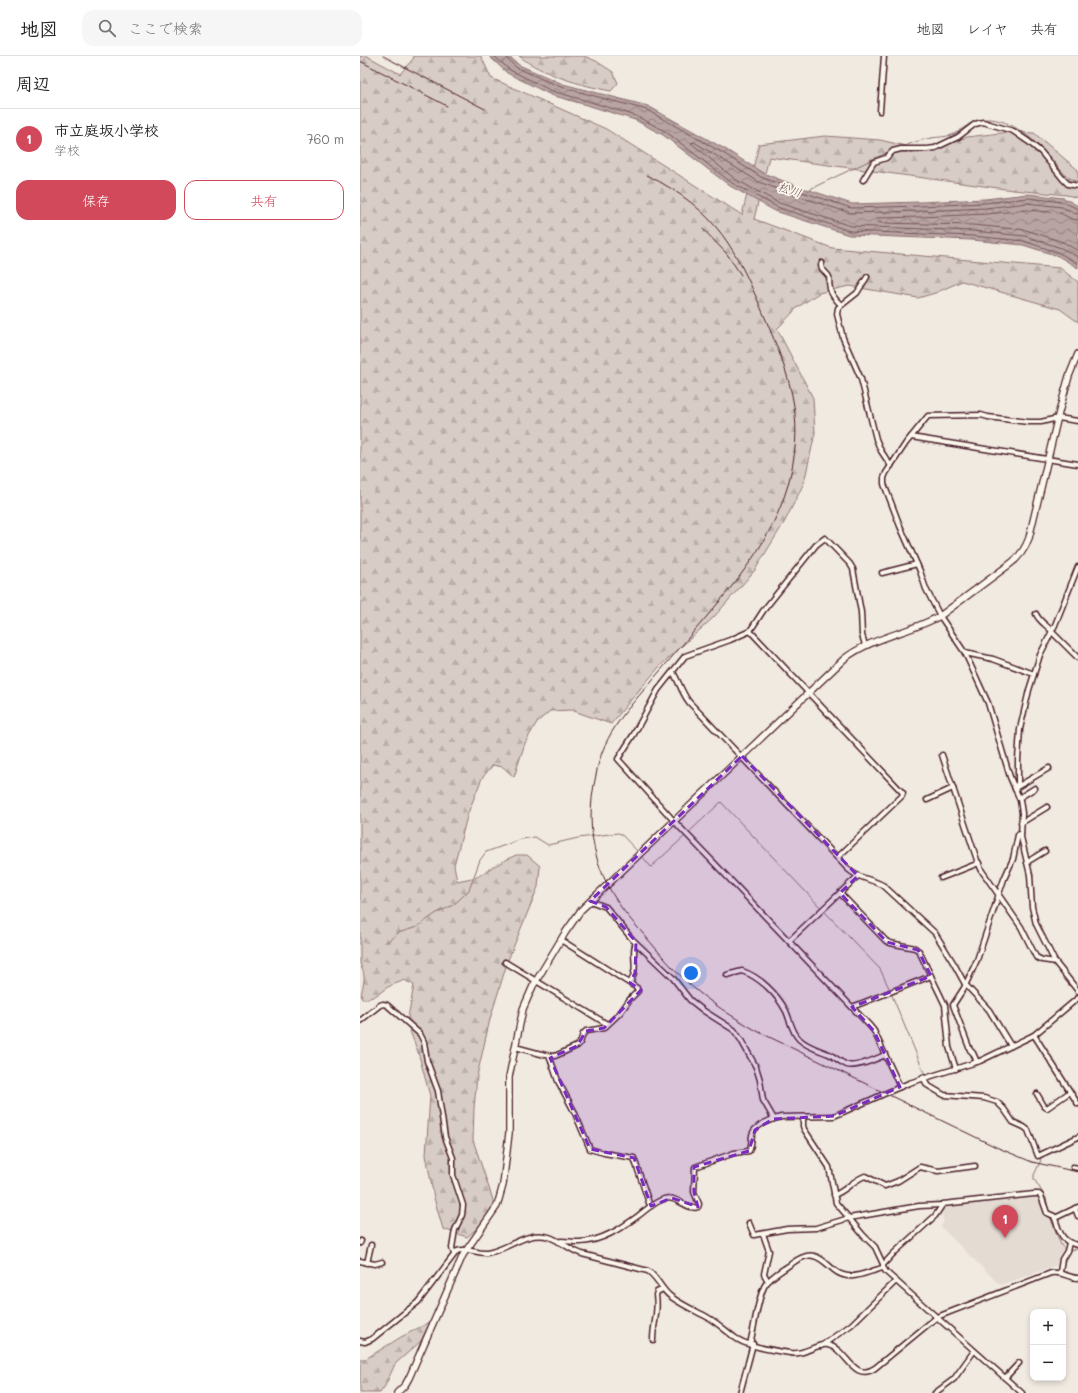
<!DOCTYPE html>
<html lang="ja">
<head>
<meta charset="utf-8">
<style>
	:root { --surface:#fff; --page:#f6f6f6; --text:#222; --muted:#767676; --line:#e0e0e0; --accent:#d1495b }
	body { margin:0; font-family:Mali,"Klee One",sans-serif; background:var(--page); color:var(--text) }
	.controls { position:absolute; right:12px; bottom:12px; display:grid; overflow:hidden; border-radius:8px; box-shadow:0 2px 6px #0003 }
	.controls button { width:36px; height:36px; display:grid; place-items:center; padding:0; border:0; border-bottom:1px solid var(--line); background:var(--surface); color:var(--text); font:20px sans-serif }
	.you { position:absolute; left:331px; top:917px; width:14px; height:14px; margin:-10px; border:3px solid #fff; border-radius:50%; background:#1a73e8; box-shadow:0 0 0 6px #1a73e833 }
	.badge { display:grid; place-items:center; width:26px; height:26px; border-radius:50%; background:var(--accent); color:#fff; font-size:13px; font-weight:700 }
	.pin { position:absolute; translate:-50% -33px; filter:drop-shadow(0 1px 2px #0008) }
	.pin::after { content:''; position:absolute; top:21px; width:14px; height:12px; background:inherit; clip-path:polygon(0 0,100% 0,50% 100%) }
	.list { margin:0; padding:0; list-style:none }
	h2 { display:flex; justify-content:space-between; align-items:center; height:52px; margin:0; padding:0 16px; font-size:17px }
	h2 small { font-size:13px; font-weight:400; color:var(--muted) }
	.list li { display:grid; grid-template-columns:26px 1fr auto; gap:12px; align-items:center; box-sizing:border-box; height:60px; padding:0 16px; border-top:1px solid var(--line) }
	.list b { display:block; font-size:15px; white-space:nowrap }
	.list p { margin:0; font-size:13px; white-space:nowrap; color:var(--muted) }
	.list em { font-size:13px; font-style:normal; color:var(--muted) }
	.actions { display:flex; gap:8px; padding:12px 16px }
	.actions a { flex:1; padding:9px 0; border:1px solid var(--accent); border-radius:12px; text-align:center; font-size:14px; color:var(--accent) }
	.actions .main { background:var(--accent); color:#fff }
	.icon { flex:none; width:22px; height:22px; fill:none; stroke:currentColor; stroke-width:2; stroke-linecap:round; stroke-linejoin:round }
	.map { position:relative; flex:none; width:718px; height:1337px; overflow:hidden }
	header { display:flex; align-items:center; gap:24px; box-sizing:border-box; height:56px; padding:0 20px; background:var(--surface); border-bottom:1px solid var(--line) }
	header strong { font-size:19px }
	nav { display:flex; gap:22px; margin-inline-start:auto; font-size:14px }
	.search { width:280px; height:36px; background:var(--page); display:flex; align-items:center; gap:10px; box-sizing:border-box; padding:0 14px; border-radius:12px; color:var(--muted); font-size:15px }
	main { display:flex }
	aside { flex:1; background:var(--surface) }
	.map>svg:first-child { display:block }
</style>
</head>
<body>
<header>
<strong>地図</strong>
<div class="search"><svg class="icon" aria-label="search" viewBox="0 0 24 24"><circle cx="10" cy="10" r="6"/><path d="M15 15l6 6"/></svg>ここで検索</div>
<nav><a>地図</a><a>レイヤ</a><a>共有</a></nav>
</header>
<main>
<aside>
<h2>周辺<small></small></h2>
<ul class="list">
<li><span class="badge">1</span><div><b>市立庭坂小学校</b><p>学校</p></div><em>760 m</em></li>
</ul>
<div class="actions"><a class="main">保存</a><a>共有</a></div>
</aside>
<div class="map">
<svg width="718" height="1337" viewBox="0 0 718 1337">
	<defs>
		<pattern id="forest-firs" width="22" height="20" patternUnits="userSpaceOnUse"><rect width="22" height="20" fill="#d8ccc6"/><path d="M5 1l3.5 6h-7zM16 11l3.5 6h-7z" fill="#bbafaa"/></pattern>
		<pattern id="water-waves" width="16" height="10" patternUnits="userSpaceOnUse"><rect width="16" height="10" fill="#b8a4a2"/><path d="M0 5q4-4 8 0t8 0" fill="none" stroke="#988584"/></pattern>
	</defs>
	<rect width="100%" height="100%" fill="#f0eae0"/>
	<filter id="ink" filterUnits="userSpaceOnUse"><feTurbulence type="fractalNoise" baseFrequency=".025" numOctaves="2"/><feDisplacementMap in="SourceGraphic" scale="8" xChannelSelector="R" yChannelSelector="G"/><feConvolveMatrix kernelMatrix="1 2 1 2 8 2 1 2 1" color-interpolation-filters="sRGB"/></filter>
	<g filter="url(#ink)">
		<path fill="#e4dbd2" d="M674 1139 678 1142 685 1159 689 1162 703 1194 699 1199 697 1209 640 1229 581 1171 584 1165 581 1157 586 1151Z"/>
		<g fill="url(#forest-firs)" stroke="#917678">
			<path d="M0 0H7L40 18 53 3 54 0H121L131 22 246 73 382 159 399 88 465 80 520 84 567 95 607 81 649 76 674 77 718 114V142L707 139 653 134 409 101 394 163 472 192 700 212 718 226V266L700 253 602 225 575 237 558 242 489 230 459 237 438 251 417 273 453 342 455 377 444 427 425 465 395 514 354 561 300 610 275 639 251 668 211 654 190 655 177 666 165 687 154 721 143 711 133 709 122 722 108 757 94 809 97 825 117 821 134 810 156 799H167L180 810 178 831 148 904 130 963 117 1020 114 1052 113 1084 135 1150 128 1163 107 1181 83 1173 74 1142 66 1099 70 1040 58 996 47 967 54 929 44 924C39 927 33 928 28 931 19 937 14 943 2 943 0 935 5 928 4 920 4 916 1 911 0 907Z"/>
			<path d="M159 0H224L236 5 253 16 258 27 251 35C223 30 181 18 159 0Z"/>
			<path d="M70 1266 61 1285 35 1308 25 1330 20 1337H0V1304H4L41 1281Z"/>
		</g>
		<path fill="url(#water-waves)" stroke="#8c6f72" d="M129 0H149L159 9 203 28 288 50 365 93 403 117 434 129 492 148 561 146 625 143 668 138 704 142 718 150V212L698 200 663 189 612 184 489 179 415 155 370 130 303 79 275 64 230 50 191 39 147 17Z"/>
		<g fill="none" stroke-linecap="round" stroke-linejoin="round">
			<g stroke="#76545b" stroke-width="1">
				<path d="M134 0 150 14 192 35 231 46 276 60 305 75 372 127 417 151 490 175 612 180 664 185 699 197 718 207"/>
				<path d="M147 0 148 4 157 12 201 31 287 54 363 97 401 121 433 133 491 152 561 150 625 147 668 142 703 146 718 153"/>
				<path d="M718 158 714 157 702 151 667 147 626 152 561 155 490 157 431 138 399 126 334 86 331 87 375 123 419 147 491 170 613 175 665 180 701 192 718 201"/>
				<path d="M718 164 712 163 700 157 667 154 626 158 561 161 518 162 516 164 517 166 521 167 613 169 666 174 703 186 718 195"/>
			</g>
			<g stroke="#8c6f72" stroke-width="1">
				<path d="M539 92C549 88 560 84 571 82 578 81 585 81 592 79 601 75 607 68 616 65 641 56 669 79 685 96 696 106 703 122 718 126"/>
				<path d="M451 134 452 132 530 95"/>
				<path d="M328 777 361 746 461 852"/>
				<path d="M281 799 291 811 326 779"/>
				<path d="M463 854 520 913 530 934"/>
				<path d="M27 886 38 877 57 871 75 858 93 849 100 843 109 834 120 804 126 796 162 783 175 781 188 789 218 782 258 777 261 778 279 797"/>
				<path d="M531 937 566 1021"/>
				<path d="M567 1024 573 1030"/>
				<path d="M626 1040 634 1043"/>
				<path d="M661 1067C670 1070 672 1077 675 1086"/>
				<path d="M679 1100 681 1104 674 1119V1123L686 1142 689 1156"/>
				<path d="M690 1161 701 1189 705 1194"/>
				<path d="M708 1194 718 1193"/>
			</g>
			<defs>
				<g id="minor">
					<path d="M520 55 524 0"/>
					<path d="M503 124 514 106 526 102 533 95 541 93H567L575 92 598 81 615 68 623 66 653 75 669 86 681 96 703 123 708 128 718 130"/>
					<path d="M462 207 461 209 462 213C474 225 467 219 470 233 471 239 477 245 481 249"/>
					<path d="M507 221 497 237 478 252 477 258 483 282 501 323 516 383 521 395 531 410"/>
					<path d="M718 365 698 362 681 366H668L628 361 621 359 568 360 546 387 526 417 524 422V428L540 470 560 515 566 533 580 560 605 597 628 647 650 721 660 744 662 757 661 781 670 819 672 851 676 868 695 906 718 935"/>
					<path d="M551 381 718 408"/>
					<path d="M522 517 557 508"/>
					<path d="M676 558C680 567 689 570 693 577L718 602"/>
					<path d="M390 575 543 737 542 740 478 801"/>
					<path d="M505 589 502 579 501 556 493 513 490 508 465 482 456 489 403 555 390 575 370 584 325 600 298 634 274 678 258 703 314 765 510 970 514 975 540 1031"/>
					<path d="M605 597 633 603 674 618"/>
					<path d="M313 616C319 626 322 637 329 646L489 814C499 823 513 823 524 830L575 877 594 908 605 928 629 954 651 990"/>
					<path d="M582 699 617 804 622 815 661 871 676 901 682 904 696 906"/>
					<path d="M657 731 689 712"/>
					<path d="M655 733 658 727V704L660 673 669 634 680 599 695 569 718 511"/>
					<path d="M659 742 675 732"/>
					<path d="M567 744 593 732"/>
					<path d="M661 767 687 751"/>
					<path d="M667 806 685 795"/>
					<path d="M581 822 619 807"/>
					<path d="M480 837 526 885 530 887 555 892 559 895 585 949 589 991 596 1013"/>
					<path d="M230 845 246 851 272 883 313 922 330 944 344 955 374 974 381 984 396 1011 400 1024 403 1044 414 1063"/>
					<path d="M429 885 498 820"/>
					<path d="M145 906 247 968"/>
					<path d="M367 919 382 915C400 921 417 938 426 955 430 964 432 976 439 983 447 991 459 994 469 998 475 1001 481 1007 487 1009 496 1012 516 1003 525 999"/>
					<path d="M270 927C280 911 270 898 276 887"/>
					<path d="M492 951 571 920"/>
					<path d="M0 965 20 949 23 948 27 949 60 978 64 986 67 1005 78 1035 85 1081 93 1102V1119L103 1149 102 1159 95 1174 92 1192 94 1198"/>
					<path d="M674 979 718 1048"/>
					<path d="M155 991 185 999 195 1000 217 990 220 987 223 978 226 975 244 972 260 957 270 943 278 935 277 932 201 884"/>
					<path d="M190 1000V1002L198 1025 214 1055 230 1093 244 1097 274 1102 289 1147 291 1150"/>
					<path d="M617 1006 613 997 610 994 593 949 604 932 617 904 644 823 653 803 658 779 661 777"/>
					<path d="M563 1021 567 1029 584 1039 624 1042 637 1046 644 1053 653 1066 664 1071 668 1074 678 1100 718 1081"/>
					<path d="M677 1038 684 1050 687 1052 710 1036"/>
					<path d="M713 1111 718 1112"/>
					<path d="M474 1139C486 1135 493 1124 505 1120L525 1130 538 1125 560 1111 578 1115 615 1110"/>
					<path d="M715 1152 718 1160"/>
					<path d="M695 1162 718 1151"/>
					<path d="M389 1167 394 1179 427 1173 456 1172 489 1162 476 1147 469 1111 444 1073 443 1070V1061"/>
					<path d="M403 1178 409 1195 404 1218 408 1225"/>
					<path d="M199 1186 201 1185C207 1185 213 1186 220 1186 242 1185 260 1173 278 1160 286 1154 294 1146 304 1143 318 1139 327 1155 338 1151L339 1148 334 1136 335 1111 374 1097 389 1095C392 1090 391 1085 392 1079 394 1069 412 1063 421 1061L474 1060 549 1027 620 1005 674 979 718 942"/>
					<path d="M0 1187 1 1185"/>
					<path d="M0 1205 15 1208 22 1206"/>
					<path d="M7 1207 11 1189"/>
					<path d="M523 1208 515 1191 503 1179 489 1162 559 1150 582 1149"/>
					<path d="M700 1216 702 1203 707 1195 709 1187"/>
					<path d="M293 1284C293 1267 299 1256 296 1239L297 1236 303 1233"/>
					<path d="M0 1285 5 1286 12 1283 58 1246 97 1195C107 1191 117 1198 127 1197 148 1194 167 1174 189 1181 201 1185 210 1194 222 1198L288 1215C298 1222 301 1233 310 1240 322 1249 334 1254 347 1261 358 1267 367 1276 377 1283 388 1290 416 1295 430 1297 444 1300 456 1287 468 1289 487 1293 493 1327 515 1312L577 1261 691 1217C702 1215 708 1222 718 1222"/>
					<path d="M390 1288C394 1273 398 1240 405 1229 411 1220 423 1214 431 1208 438 1203 446 1198 454 1200 462 1202 468 1209 474 1214 490 1227 505 1216 523 1212"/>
					<path d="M461 1290 491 1269 536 1225"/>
					<path d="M645 1322 659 1307"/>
					<path d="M380 1337 393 1288"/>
					<path d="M575 1337 594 1323 614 1295"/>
					<path d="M662 1337 526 1216 523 1211V1209L533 1198 575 1160 583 1148 674 1138H679L681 1140 687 1157 694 1160C700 1175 700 1186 718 1189"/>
				</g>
				<path id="tertiary" d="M37 1337 45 1329 49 1322 103 1199 137 1150 143 1129 149 1077V1021L163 953 173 930 205 877 221 854 484 603C512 581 549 577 580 560L650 508C660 501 665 493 669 482L699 356 709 320 718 298"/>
			</defs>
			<use href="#minor" stroke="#4a1f2b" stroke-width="7"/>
			<use href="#tertiary" stroke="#4a1f2b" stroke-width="8"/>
			<use href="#minor" stroke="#fbf7ec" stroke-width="4"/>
			<use href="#tertiary" stroke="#fbf7ec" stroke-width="5.5"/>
			<g stroke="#4a1f2b" stroke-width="1">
				<path d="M23 0 125 53"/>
				<path d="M0 5 87 50"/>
				<path d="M287 119C358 155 376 193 406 264 429 319 445 360 430 421 417 475 384 517 348 559 330 580 312 601 294 622 281 638 266 653 255 671 245 686 239 702 236 719 222 779 238 829 279 873 295 891 310 911 328 927 349 946 373 961 397 975L636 1091 672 1106 718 1116"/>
				<path d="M343 173 367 198 381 219"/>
			</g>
		</g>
	</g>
	<path fill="#7b2cbf" fill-opacity="0.2" stroke="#7b2cbf" stroke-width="3" stroke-dasharray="8 5" stroke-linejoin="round" d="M382 700 498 820 480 837 527 886 558 894 571 920 492 951 514 975 540 1031 474 1060 413 1063 395 1074 389 1095 334 1111V1136L338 1151 312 1142 291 1150 274 1102 230 1093 190 1002 217 990 226 975 244 972 281 934 270 927 275 917 276 886 246 851 230 845Z"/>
	<g text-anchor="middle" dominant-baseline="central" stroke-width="3.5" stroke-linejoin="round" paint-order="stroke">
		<g font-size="12" font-style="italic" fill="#704e55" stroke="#fbf7ec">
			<text transform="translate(430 133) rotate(18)">松川</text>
		</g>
	</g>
</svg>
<div class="controls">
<button>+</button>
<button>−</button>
</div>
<div class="you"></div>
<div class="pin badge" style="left:645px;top:1182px">1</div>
</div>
</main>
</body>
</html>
